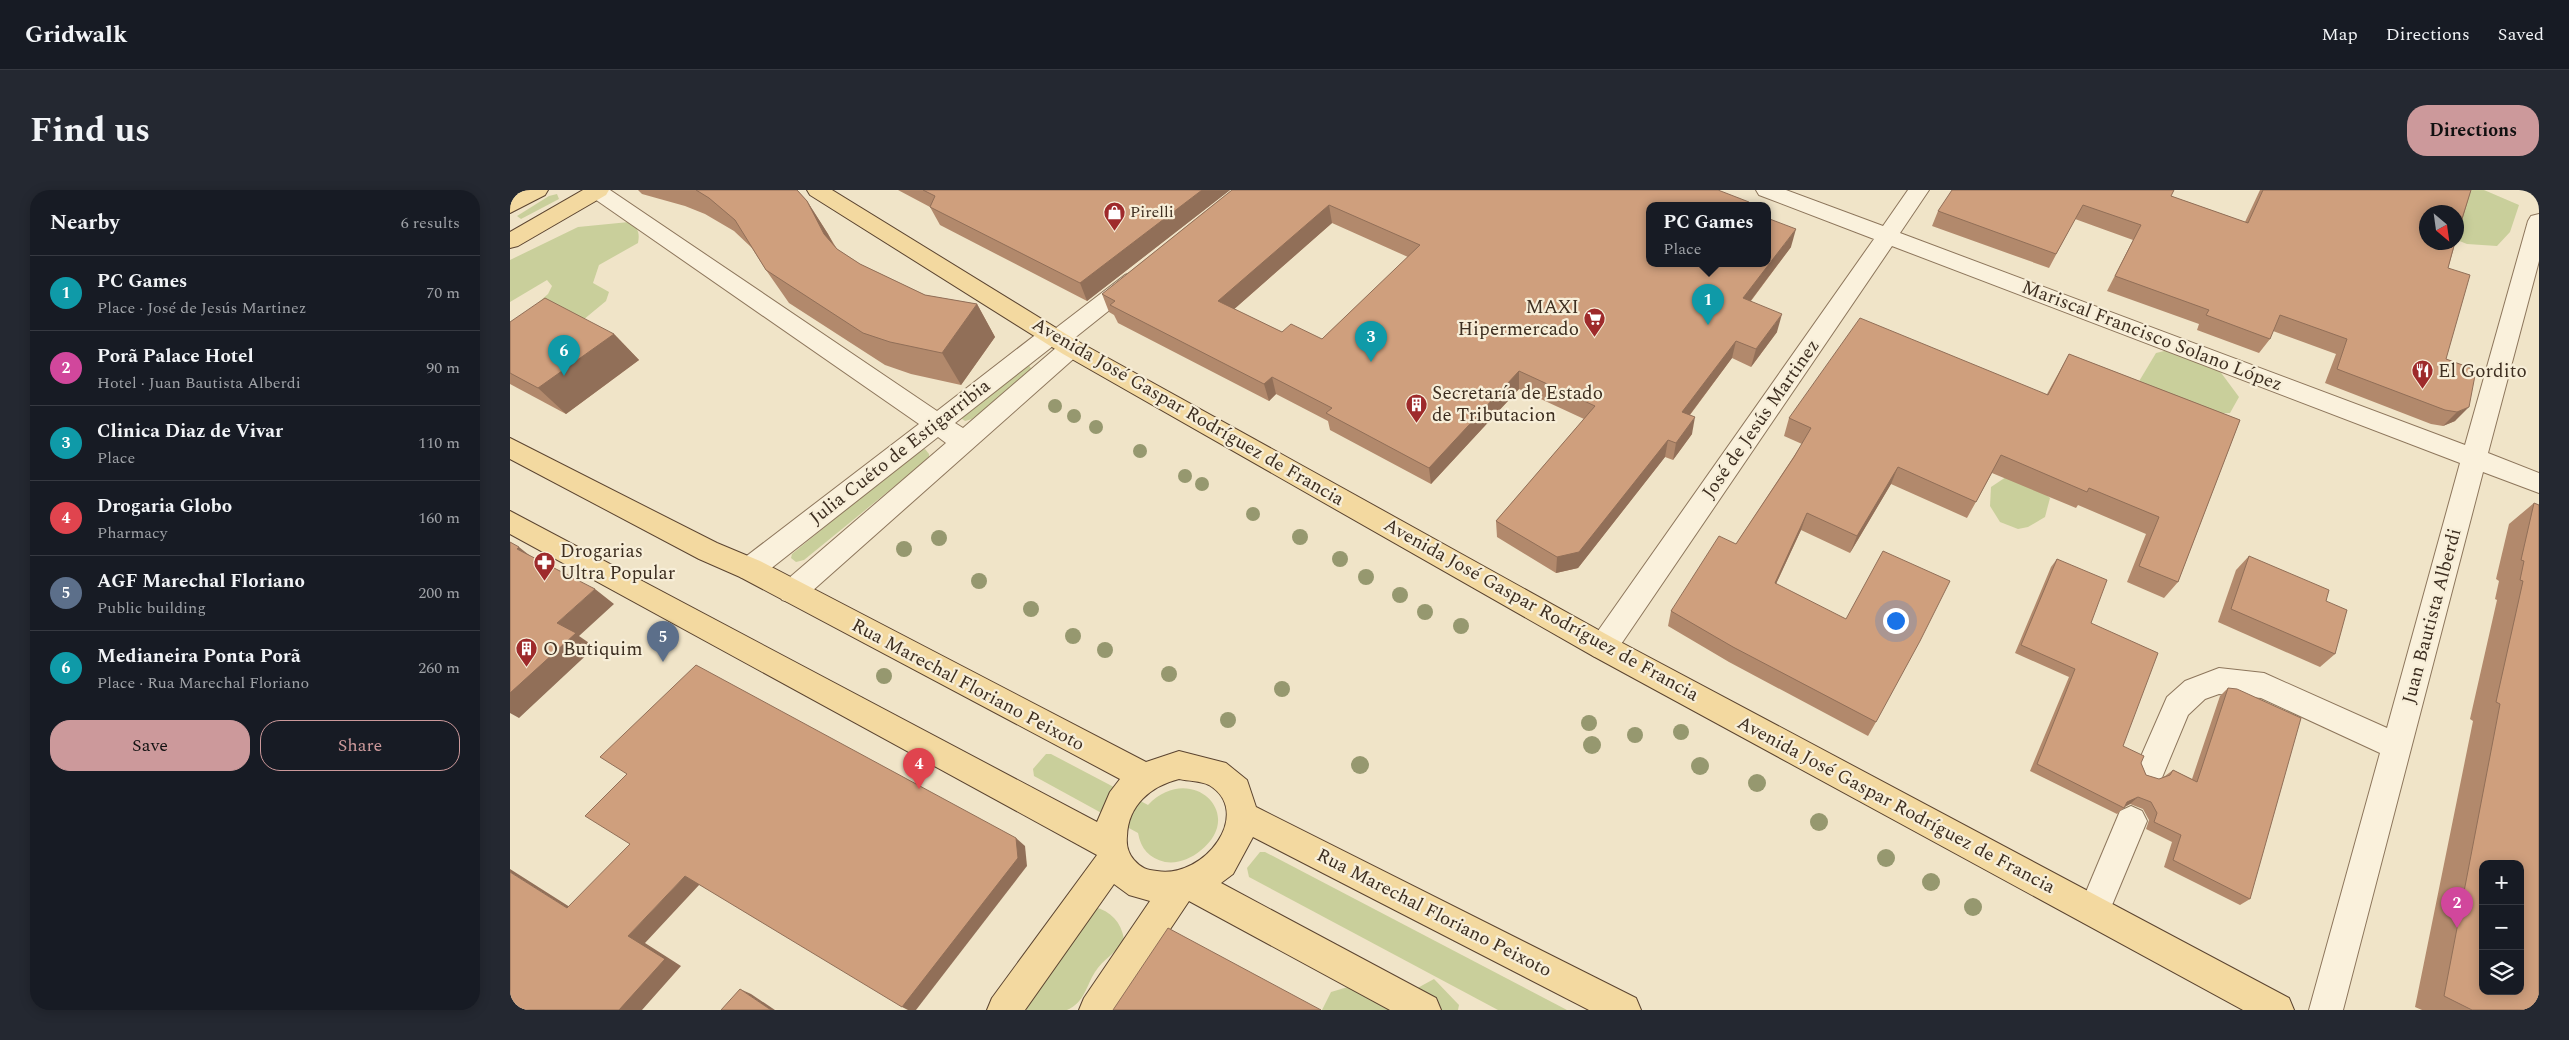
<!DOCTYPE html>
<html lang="en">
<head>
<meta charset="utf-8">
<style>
	:root { --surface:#171b24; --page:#242831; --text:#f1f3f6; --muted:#9ea1a6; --line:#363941; --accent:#cc999b }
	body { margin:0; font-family:Spectral,serif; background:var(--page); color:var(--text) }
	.controls { position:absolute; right:15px; bottom:15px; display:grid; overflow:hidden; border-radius:10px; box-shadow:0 2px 12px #0003 }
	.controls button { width:45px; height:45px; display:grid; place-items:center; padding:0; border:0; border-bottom:1px solid var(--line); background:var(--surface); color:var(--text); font:25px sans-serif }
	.compass { position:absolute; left:1909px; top:15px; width:45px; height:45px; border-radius:50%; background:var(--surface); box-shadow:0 2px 12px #0003; rotate:151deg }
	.you { position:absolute; left:1385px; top:430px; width:18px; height:18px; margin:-12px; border:4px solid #fff; border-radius:50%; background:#1a73e8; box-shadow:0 0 0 8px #1a73e833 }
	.badge { display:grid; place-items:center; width:32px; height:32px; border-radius:50%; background:var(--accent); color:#fff; font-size:16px; font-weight:700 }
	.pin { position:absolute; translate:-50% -41px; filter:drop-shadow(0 1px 2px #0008) }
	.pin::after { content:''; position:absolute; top:26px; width:18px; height:15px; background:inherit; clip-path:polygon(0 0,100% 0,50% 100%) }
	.popup { position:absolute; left:1136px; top:12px; width:125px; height:65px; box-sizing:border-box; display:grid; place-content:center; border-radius:10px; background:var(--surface); filter:drop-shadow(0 1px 4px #0005); font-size:16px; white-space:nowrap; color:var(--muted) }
	.popup b { font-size:19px; color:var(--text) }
	.popup::after { content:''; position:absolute; left:50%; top:100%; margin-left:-10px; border:10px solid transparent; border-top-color:var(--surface) }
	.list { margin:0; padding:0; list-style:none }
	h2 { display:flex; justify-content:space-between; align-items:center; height:65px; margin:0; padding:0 20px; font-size:21px }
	h2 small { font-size:16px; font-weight:400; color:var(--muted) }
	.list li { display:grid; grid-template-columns:32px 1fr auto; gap:15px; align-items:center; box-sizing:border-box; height:75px; padding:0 20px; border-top:1px solid var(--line) }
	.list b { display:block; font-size:19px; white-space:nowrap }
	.list p { margin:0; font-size:16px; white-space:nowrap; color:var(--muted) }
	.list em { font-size:16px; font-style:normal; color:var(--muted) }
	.actions { display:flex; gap:10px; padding:15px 20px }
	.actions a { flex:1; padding:11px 0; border:1px solid var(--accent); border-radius:20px; text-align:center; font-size:18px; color:var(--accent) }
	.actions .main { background:var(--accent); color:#111 }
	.icon { flex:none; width:28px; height:28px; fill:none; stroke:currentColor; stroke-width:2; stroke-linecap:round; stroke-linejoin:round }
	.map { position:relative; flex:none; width:2029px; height:820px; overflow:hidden; border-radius:20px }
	header { display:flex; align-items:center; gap:30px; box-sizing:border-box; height:70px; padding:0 25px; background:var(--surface); border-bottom:1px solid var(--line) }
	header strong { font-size:24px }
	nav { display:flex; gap:28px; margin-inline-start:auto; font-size:18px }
	.intro { display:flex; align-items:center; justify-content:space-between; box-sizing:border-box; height:120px; padding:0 30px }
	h1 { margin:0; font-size:35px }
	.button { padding:12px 22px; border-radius:20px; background:var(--accent); color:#111; font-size:18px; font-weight:700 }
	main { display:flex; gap:30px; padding:0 30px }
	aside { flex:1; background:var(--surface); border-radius:20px; box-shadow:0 2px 12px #0003 }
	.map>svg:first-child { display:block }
</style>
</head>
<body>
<header>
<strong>Gridwalk</strong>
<nav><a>Map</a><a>Directions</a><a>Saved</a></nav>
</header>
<div class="intro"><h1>Find us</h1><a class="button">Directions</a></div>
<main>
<aside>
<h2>Nearby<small>6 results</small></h2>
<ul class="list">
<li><span class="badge" style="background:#0f9aa8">1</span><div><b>PC Games</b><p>Place · José de Jesús Martinez</p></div><em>70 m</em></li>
<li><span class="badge" style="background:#d1479c">2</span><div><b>Porã Palace Hotel</b><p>Hotel · Juan Bautista Alberdi</p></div><em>90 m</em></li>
<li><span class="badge" style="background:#0f9aa8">3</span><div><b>Clinica Diaz de Vivar</b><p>Place</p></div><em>110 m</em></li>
<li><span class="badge" style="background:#e0444e">4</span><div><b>Drogaria Globo</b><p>Pharmacy</p></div><em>160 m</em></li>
<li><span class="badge" style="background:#5c6f8a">5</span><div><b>AGF Marechal Floriano</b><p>Public building</p></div><em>200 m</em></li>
<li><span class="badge" style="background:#0f9aa8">6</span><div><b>Medianeira Ponta Porã</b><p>Place · Rua Marechal Floriano</p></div><em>260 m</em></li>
</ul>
<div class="actions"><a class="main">Save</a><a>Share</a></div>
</aside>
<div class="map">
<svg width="2029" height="820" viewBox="0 0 2029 820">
	<rect width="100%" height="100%" fill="#f0e4c8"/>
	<g fill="#c9cf9b">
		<path d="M1938 0H1974L2009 15 2000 42 1987 56 1957 54 1947 50 1946 22 1915 23Z"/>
		<path d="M47 4 49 9 11 29 7 26 39 6Z"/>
		<path d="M119 32C128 38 130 42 128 53L89 75 83 93 99 102 96 111 73 130 28 113 38 104 42 96 37 90 0 112V70L68 37Z"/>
		<path d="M1671 157 1709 180 1729 207 1720 223 1694 224 1628 193 1646 163Z"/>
		<path d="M519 175 523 182 462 229 455 231 449 227Z"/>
		<path d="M415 259 419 264V268L294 370 286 372 281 368 282 364 406 262Z"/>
		<path d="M1499 285 1515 287 1540 308 1535 327 1518 337 1508 339 1490 332 1480 316 1481 297Z"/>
		<path d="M536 564H541L638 615C680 571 738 624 690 661 680 669 668 674 655 672 639 668 631 659 628 643L524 586 523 579Z"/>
		<path d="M750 662H755L1057 820H988L739 687 737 678Z"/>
		<path d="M584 717C601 721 611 732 614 749 607 763 593 769 585 782 576 796 575 812 557 820H517L515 814Z"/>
		<path d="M924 789 949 815 948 820H886L891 807Z"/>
		<path d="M858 791 881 820H812L821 802Z"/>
	</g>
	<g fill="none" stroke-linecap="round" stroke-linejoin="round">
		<defs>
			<g id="minor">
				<path d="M76 0H100L427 221 533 139 541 137 546 138 615 85 623 82 631 85 634 90 631 95 562 150 569 152 573 158 569 164 292 410 282 413 272 410 268 402 272 394 436 253 428 247 250 387 240 390 230 387 226 379 230 371 409 234 79 5ZM543 156 547 157 453 238 445 233Z"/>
				<path d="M1246 0H1276L1373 36 1398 0H1419L1390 43 1955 255 2018 31 2021 26 2029 24V71L1978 263 2029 283V303L1973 282 1833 820H1799L1870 563 1751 508 1709 504 1695 509 1678 525 1651 590 1640 594 1629 590 1625 580 1657 507 1675 491 1709 478 1754 483 1877 538 1950 273 1382 56 1103 466 1093 469 1083 466 1079 457 1083 448 1364 49 1249 5Z"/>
				<path d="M1621 616 1632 621 1637 631 1595 732 1584 737 1573 732 1568 721 1610 621Z"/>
			</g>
			<g id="major">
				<path d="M12 0H38L35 5 0 23V7Z"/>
				<path d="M73 0H99L96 5 8 56 0 58V42Z"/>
				<path d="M297 0H322L569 152 1103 448 1779 808 1784 820H1733L1083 466 553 164 300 5Z"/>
				<path d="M0 248 207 353 250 371 636 572 669 561 716 573 737 590 746 617 1126 808 1131 820H1079L743 647 723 684 711 693 926 808 931 820H880L679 711 606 820H569L574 808 640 711 619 705 604 694 515 820H477L482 808 587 665 0 344V321L587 632 600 602 610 589 230 387 189 369 0 269ZM669 589C678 591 691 591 699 595 744 622 695 689 647 681 637 680 631 678 624 670 618 663 616 655 617 646 618 615 641 596 669 589Z"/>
			</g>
		</defs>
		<use href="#minor" stroke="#8d765c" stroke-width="2"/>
		<use href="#major" stroke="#5b4430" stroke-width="2"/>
		<use href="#minor" fill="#faf1dc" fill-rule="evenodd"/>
		<use href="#major" fill="#f3d9a0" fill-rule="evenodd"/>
	</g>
	<g fill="#96986f">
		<circle cx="545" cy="216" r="7"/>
		<circle cx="564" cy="226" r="7"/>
		<circle cx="586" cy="237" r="7"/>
		<circle cx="630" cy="261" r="7"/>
		<circle cx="675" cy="286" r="7"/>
		<circle cx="692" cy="294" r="7"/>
		<circle cx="743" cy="324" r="7"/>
		<circle cx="790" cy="347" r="8"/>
		<circle cx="429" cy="348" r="8"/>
		<circle cx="394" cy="359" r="8"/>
		<circle cx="830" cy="369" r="8"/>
		<circle cx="856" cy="387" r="8"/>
		<circle cx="469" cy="391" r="8"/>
		<circle cx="890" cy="405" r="8"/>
		<circle cx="521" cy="419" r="8"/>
		<circle cx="915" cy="422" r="8"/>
		<circle cx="951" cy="436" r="8"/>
		<circle cx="563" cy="446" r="8"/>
		<circle cx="595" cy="460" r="8"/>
		<circle cx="659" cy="484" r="8"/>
		<circle cx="374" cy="486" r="8"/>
		<circle cx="772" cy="499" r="8"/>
		<circle cx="718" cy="530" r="8"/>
		<circle cx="1079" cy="533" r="8"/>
		<circle cx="1171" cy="542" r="8"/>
		<circle cx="1125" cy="545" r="8"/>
		<circle cx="1082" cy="555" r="9"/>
		<circle cx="850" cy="575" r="9"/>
		<circle cx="1190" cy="576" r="9"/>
		<circle cx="1247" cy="593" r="9"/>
		<circle cx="1309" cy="632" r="9"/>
		<circle cx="1376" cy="668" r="9"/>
		<circle cx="1421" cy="692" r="9"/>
		<circle cx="1463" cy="717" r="9"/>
	</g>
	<g fill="#b2896c" fill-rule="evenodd">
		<path d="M128 0H287L297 11 318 44 327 59 350 74 415 105 467 114 485 147 451 195 401 184 375 175 279 113 256 80 242 58 224 41 195 24 175 16 132 4Z"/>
		<path d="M388 0H720L577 111 430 35 420 17Z"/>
		<path d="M722 0 1239 12V16H1139L1281 57 1241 111 1267 142 1241 177 1222 168 1180 225 1182 244 1163 270 1155 267 1068 378 1046 383 987 347 986 331 1074 229 1009 199 921 294 820 240 818 231 766 204 759 211 608 133 604 125 599 122 592 104ZM822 33 898 67 812 149 772 142 724 119Z"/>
		<path d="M1750 0H1961L1938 78 1936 169 1966 180 1945 231 1933 236 1921 234 1815 193 1826 164 1763 141 1760 149 1749 163 1687 140 1689 134 1597 101 1623 50 1565 29 1539 78 1422 36 1428 21 1661 6 1735 32Z"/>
		<path d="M0 132 104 144 129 170 56 224 0 194Z"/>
		<path d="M1559 164 1730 230 1668 392 1654 408 1617 392 1636 344 1568 315 1566 318 1482 283 1457 328 1381 294 1340 363 1291 340 1266 394 1366 532 1358 546 1219 472 1158 436 1161 421 1226 354 1292 254 1274 246 1279 228 1537 204Z"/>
		<path d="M2024 313 2029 820H1912L1905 817 1963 531 1960 529 1987 410 1985 409 1989 391 1986 389 1999 334Z"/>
		<path d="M1739 366 1825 464 1810 477 1708 432 1726 380Z"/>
		<path d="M1547 369 1581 433 1613 556 1631 573 1636 585 1649 589 1655 586 1663 580 1682 589 1710 506 1718 498 1740 709 1730 715 1654 677 1662 652 1636 639 1639 630 1633 619 1620 614 1615 617 1607 624 1520 581 1559 487 1505 463 1541 377Z"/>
	</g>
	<g fill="#916f58">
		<path d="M692 0H720L577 111 570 93Z"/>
		<path d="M297 11 318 44 335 77 314 44Z"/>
		<path d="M819 15 822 33 713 129 708 111Z"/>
		<path d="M1286 39 1281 57 1229 126 1233 108Z"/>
		<path d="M467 114 485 147 451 195 432 163Z"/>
		<path d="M1272 124 1267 142 1241 177 1246 159Z"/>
		<path d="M104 144 129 170 56 224 28 198Z"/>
		<path d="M1226 151 1222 168 1169 239 1172 222Z"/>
		<path d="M1009 181V199L921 294 919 278Z"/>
		<path d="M762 187 766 204 759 211 754 194Z"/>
		<path d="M1959 217 1945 231 1933 236 1947 222Z"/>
		<path d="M1185 227 1182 244 1163 270 1166 253Z"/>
		<path d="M1158 250 1155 267 1068 378 1046 383 1047 367Z"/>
		<path d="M1388 277 1381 294 1340 363 1347 346Z"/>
		<path d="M1297 323 1291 340 1259 409 1265 393Z"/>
		<path d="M9 357 29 373 7 359Z"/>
		<path d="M85 399 104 414 69 446 85 457 9 528 0 523V503L47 433Z"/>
		<path d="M1628 607 1620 614 1614 617 1617 612Z"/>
		<path d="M506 648 515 656 517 676 406 820H398L392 817Z"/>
		<path d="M0 678V679L74 726 57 718 0 682Z"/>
		<path d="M175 686 190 694 135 753 171 776 132 820H109L118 746Z"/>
		<path d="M230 799 241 804 265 820H261Z"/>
	</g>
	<g fill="#cf9f7d" stroke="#916f58" fill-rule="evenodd">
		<path d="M186 0H287L297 11 314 44 327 59 350 74 415 105 467 114 432 163 380 152 353 143 256 80 225 30 199 8Z"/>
		<path d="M413 0H692L570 93 420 17 425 6Z"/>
		<path d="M722 0H1208L1239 12 1236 16H1139V74H1257V28L1286 39 1233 108 1272 124 1246 159 1226 151 1172 222 1185 227 1166 253 1158 250 1069 362 1047 367 986 331 1085 216 1009 181 919 278 816 223 822 218 762 187 754 194 600 115 605 111 592 104ZM819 15 910 55 812 149 781 134 772 142 708 111Z"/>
		<path d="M1442 0H1664L1661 6 1738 33 1753 0H1961L1946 48V22H1916V52H1945L1938 78 1960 85 1936 169 1966 180 1959 217 1947 222 1935 220 1827 179 1837 149 1770 125 1760 149 1696 125 1699 120 1605 86 1631 35 1573 15 1546 64 1428 21Z"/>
		<path d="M35 108 104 144 28 198 0 183V132Z"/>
		<path d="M1350 128 1538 205 1559 164 1730 230 1668 392 1629 376 1649 327 1579 298 1577 302 1491 265 1466 312 1388 277 1347 346 1297 323 1265 393 1336 429 1373 361 1440 391 1410 451 1366 532 1223 457 1161 421 1209 346 1226 354 1284 267 1301 238 1279 228Z"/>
		<path d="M2024 313 2029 315V820H1962L1934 806 1990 514 1986 512 2013 391 2010 390 2014 371 2011 370ZM1973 674H2010V801H1973Z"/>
		<path d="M0 352 9 357 7 359 85 399 47 433 66 443 0 503Z"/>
		<path d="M1739 366 1819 400 1816 411 1837 420 1825 464 1721 419Z"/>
		<path d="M1547 369 1597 390 1581 433 1648 463 1613 556 1634 566 1631 573 1636 585 1649 589 1660 585 1663 580 1687 592 1718 498 1727 499 1791 528 1740 709 1663 670 1671 645 1644 632 1647 623 1641 612 1628 607 1617 612 1614 618 1527 574 1565 479 1511 455Z"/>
		<path d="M186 475 506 648 508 668 392 817 175 686 118 746 155 769 109 820H0V682L57 718 120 654 75 626 117 584 90 567Z"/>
		<path d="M658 738 811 820H603Z"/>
		<path d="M230 799 261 820H211Z"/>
	</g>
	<defs>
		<symbol id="shop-pin" viewBox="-11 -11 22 30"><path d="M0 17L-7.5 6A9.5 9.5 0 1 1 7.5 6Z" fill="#9e2a2b" stroke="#f7eed8"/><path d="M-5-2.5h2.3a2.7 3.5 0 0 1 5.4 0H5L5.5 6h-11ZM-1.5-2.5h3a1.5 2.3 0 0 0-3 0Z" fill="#fff"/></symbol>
		<symbol id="supermarket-pin" viewBox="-11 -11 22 30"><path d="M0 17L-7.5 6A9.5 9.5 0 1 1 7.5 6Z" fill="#9e2a2b" stroke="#f7eed8"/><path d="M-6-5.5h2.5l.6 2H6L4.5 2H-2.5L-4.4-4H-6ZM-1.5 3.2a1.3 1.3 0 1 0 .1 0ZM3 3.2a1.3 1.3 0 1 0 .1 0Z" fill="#fff"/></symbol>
		<symbol id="restaurant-pin" viewBox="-11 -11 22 30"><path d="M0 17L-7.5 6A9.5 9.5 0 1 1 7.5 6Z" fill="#9e2a2b" stroke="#f7eed8"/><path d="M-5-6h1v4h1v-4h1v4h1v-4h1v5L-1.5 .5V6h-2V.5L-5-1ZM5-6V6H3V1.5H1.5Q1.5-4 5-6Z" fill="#fff"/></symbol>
		<symbol id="building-pin" viewBox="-11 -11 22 30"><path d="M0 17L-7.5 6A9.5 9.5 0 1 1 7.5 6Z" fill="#9e2a2b" stroke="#f7eed8"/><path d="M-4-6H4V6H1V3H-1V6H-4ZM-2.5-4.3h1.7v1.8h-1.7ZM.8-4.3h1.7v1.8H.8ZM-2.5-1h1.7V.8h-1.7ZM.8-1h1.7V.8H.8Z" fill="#fff"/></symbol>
		<symbol id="pharmacy-pin" viewBox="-11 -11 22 30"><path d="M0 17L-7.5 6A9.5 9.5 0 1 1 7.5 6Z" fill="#9e2a2b" stroke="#f7eed8"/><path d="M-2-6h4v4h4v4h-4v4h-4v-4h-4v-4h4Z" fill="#fff"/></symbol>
	</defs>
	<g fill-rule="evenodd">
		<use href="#shop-pin" x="592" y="10" width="25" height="34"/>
		<use href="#supermarket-pin" x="1072" y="116" width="25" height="34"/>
		<use href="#restaurant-pin" x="1900" y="168" width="25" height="34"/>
		<use href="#building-pin" x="894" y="202" width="25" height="34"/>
		<use href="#pharmacy-pin" x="22" y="360" width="25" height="34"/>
		<use href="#building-pin" x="4" y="446" width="25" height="34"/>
	</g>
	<g text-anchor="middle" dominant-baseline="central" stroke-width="4.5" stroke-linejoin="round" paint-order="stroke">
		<g font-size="16" fill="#3d2e20" stroke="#f7eed8" text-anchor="start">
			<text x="620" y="22">Pirelli</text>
		</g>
		<g font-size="19" fill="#3d2e20" stroke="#f7eed8" text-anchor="start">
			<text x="1069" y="117" text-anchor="end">MAXI<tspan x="1069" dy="22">Hipermercado</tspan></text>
			<text x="1928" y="181">El Gordito</text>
			<text x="922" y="203">Secretaría de Estado<tspan x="922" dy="22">de Tributacion</tspan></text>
			<text x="50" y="361">Drogarias<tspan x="50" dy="22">Ultra Popular</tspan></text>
			<text x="33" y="459">O Butiquim</text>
		</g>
		<g font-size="19" fill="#3d2e20" stroke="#f7eed8">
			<text transform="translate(1642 146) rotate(21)">Mariscal Francisco Solano López</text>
			<text transform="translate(678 222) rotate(30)">Avenida José Gaspar Rodríguez de Francia</text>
			<text transform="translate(1251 229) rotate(-55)">José de Jesús Martinez</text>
			<text transform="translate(390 262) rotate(-38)">Julia Cuéto de Estigarribia</text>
			<text transform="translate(1031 420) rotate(29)">Avenida José Gaspar Rodríguez de Francia</text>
			<text transform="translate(1922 426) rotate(-75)">Juan Bautista Alberdi</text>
			<text transform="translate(458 495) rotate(28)">Rua Marechal Floriano Peixoto</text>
			<text transform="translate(1386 615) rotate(28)">Avenida José Gaspar Rodríguez de Francia</text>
			<text transform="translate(924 723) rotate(27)">Rua Marechal Floriano Peixoto</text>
		</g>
	</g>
</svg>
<div class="controls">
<button>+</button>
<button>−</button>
<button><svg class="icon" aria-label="layers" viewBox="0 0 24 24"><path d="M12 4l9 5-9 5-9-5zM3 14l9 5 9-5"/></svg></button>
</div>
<svg class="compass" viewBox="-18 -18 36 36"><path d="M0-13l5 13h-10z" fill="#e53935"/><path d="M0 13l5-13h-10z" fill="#9ea1a6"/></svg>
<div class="you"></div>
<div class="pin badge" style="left:1198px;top:135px;background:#0f9aa8">1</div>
<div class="popup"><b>PC Games</b>Place</div>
<div class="pin badge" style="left:1947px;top:738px;background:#d1479c">2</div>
<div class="pin badge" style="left:861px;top:172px;background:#0f9aa8">3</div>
<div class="pin badge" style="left:409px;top:599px;background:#e0444e">4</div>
<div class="pin badge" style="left:153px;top:472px;background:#5c6f8a">5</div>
<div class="pin badge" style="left:54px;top:186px;background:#0f9aa8">6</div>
</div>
</main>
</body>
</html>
